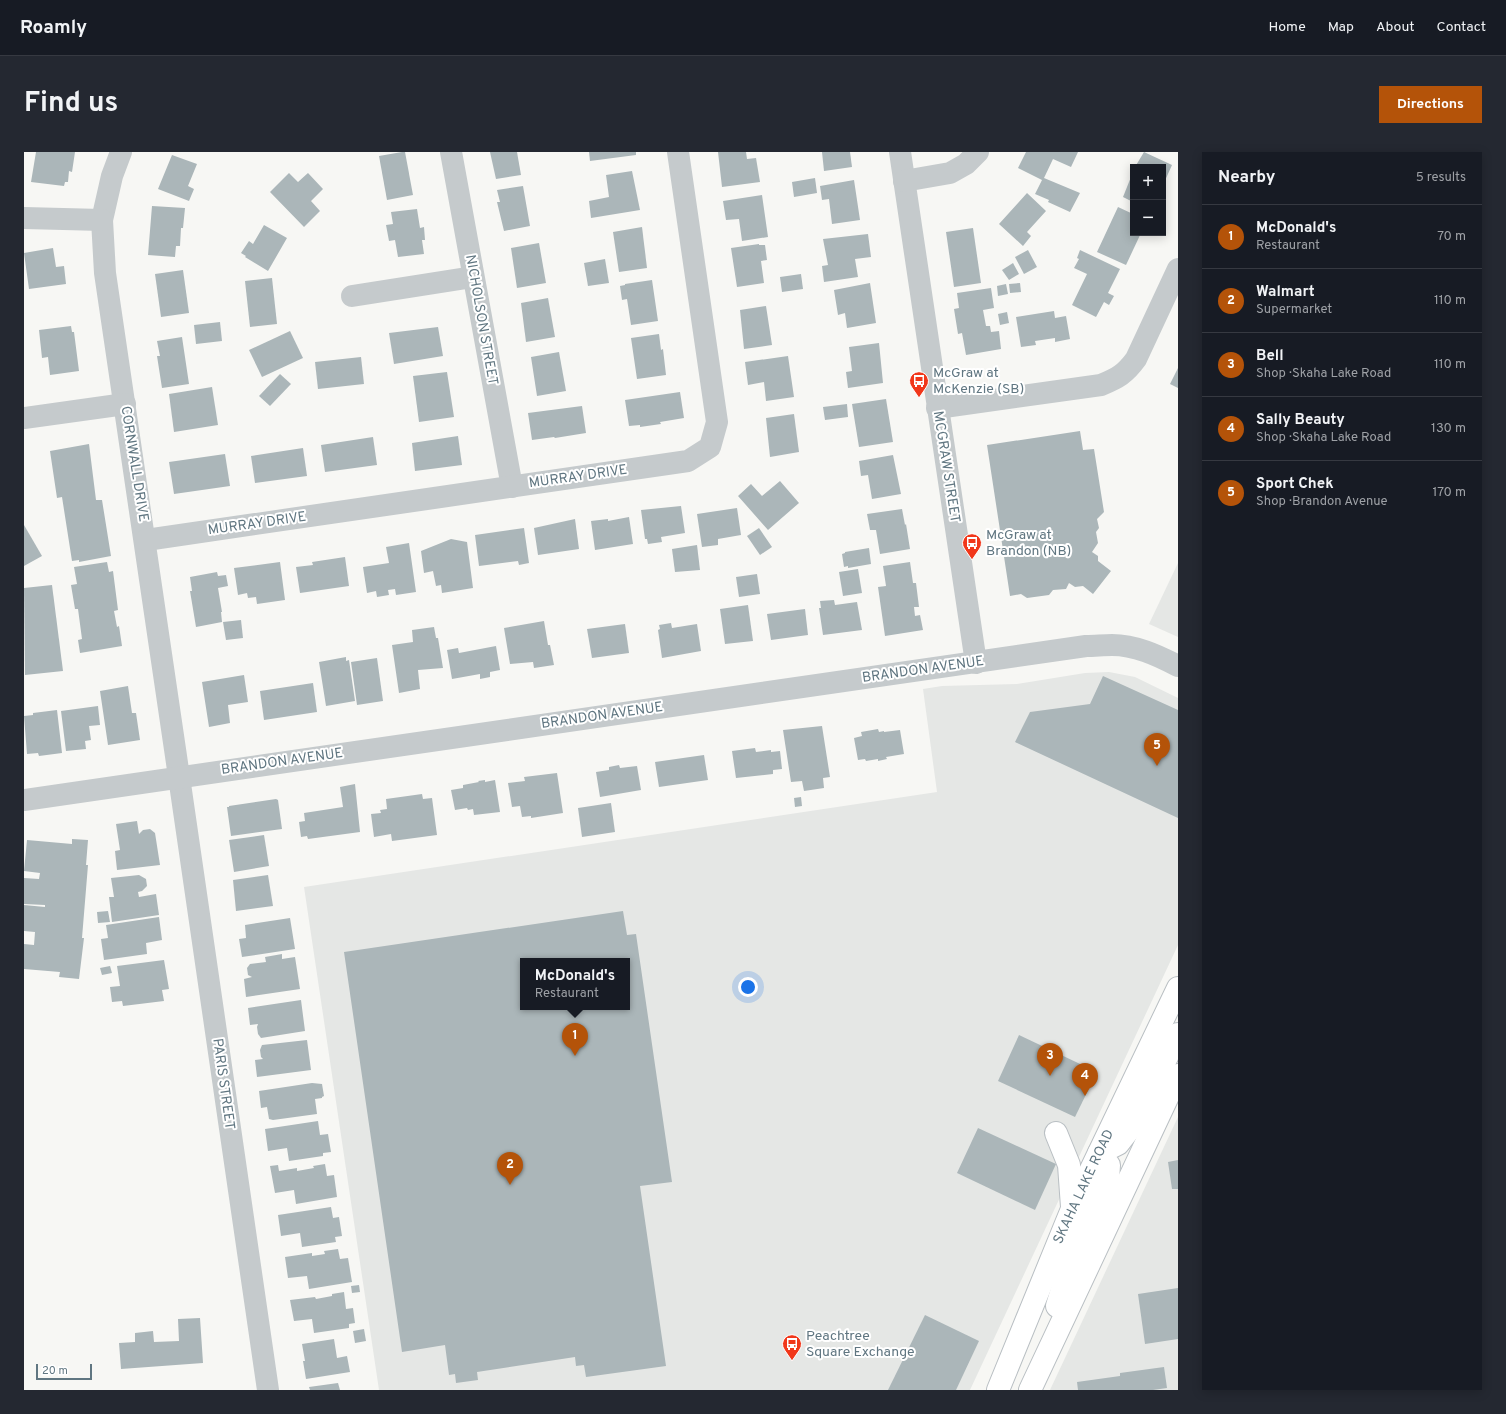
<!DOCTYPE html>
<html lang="en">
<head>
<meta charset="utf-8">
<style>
	:root { --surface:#171b24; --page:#242831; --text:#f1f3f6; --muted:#9ea1a6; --line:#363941; --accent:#b45309 }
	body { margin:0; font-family:Overpass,sans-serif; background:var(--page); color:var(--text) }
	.controls { position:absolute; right:12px; top:12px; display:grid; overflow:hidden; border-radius:0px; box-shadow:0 2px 10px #0003 }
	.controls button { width:36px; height:36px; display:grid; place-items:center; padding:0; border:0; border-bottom:1px solid var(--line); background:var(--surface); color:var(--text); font:20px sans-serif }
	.scale { position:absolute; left:12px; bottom:10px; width:56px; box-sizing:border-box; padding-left:4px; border:2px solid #607681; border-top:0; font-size:11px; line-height:14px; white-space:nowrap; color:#607681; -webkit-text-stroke:3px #fff; paint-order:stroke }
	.you { position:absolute; left:724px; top:835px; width:14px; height:14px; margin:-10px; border:3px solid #fff; border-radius:50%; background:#1a73e8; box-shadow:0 0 0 6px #1a73e833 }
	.badge { display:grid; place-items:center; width:26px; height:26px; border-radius:50%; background:var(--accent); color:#fff; font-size:13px; font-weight:700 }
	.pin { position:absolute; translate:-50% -33px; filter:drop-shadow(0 1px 2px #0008) }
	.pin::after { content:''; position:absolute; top:21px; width:14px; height:12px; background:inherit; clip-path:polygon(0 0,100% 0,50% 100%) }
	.popup { position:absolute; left:496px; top:806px; width:110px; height:52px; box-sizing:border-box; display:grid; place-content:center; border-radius:0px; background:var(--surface); filter:drop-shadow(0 1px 3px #0005); font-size:13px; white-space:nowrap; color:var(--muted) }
	.popup b { font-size:15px; color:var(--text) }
	.popup::after { content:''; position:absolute; left:50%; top:100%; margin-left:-8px; border:8px solid transparent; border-top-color:var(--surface) }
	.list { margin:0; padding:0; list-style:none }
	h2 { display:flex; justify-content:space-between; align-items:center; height:52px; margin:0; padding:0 16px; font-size:17px }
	h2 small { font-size:13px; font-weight:400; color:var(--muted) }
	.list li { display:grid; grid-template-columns:26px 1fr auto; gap:12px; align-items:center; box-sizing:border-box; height:64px; padding:0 16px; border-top:1px solid var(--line) }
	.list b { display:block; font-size:15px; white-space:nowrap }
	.list p { margin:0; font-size:13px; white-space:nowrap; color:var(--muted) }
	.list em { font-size:13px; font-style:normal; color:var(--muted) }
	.map { position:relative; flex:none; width:1154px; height:1238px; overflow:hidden; border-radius:0px }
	header { display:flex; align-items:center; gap:24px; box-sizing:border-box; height:56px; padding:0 20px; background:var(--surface); border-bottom:1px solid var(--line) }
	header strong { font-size:19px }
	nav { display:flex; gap:22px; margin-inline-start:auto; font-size:14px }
	.intro { display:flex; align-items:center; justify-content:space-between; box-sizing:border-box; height:96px; padding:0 24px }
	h1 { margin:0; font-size:28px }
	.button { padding:10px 18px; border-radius:0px; background:var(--accent); color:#fff; font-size:14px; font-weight:700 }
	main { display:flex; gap:24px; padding:0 24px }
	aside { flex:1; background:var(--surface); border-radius:0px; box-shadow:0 2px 10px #0003 }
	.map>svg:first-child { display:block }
</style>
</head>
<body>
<header>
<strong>Roamly</strong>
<nav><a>Home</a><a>Map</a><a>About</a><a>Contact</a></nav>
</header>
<div class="intro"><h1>Find us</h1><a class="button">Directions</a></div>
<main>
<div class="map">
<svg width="1154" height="1238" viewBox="0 0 1154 1238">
	<rect width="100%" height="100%" fill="#f7f7f4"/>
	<g fill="#e5e7e5" fill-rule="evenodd">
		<path d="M1154 411V485L1125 472Z"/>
		<path d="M1085 520 1111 525 1154 546V793L946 1238H355L280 735 913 640 899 537 918 534 993 532 1061 521ZM499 809H603V855H499Z"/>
		<path d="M1154 965V1238H1026Z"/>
	</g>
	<g fill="#abb6b9" fill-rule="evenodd">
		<path d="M12 0H51L48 20 45 19 44 30H41L40 34 7 30Z"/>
		<path d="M378 0H381L389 43 363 48 355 4Z"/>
		<path d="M466 0H493L497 23 472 27Z"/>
		<path d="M565 0H612V3L566 9Z"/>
		<path d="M694 0H722L723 7 732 6 736 30 698 35Z"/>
		<path d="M798 0H826L828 15 800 19Z"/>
		<path d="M1002 0H1054L1047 15 1029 7 1020 26 1056 41 1046 60 1024 50 1025 48 1011 42 1018 28 994 16Z"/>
		<path d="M1120 0 1148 13 1139 33V15H1111Z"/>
		<path d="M148 3 173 12 164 34 170 37 165 49 134 37Z"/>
		<path d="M608 19 616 58 567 66 565 49 585 45 582 23Z"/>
		<path d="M1109 20V50L1099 45Z"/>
		<path d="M265 21 274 30 284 21 299 37 287 49 296 59 280 75 246 40Z"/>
		<path d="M791 26 793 41 770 45 768 30Z"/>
		<path d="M830 28 836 68 808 72 805 47 798 48 796 34Z"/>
		<path d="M499 34 506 74 480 79 473 50H476L473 38Z"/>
		<path d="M1003 41 1022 59 1003 80 1007 84 999 94 975 72Z"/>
		<path d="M738 43 744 85 718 89 715 67 702 68 699 49Z"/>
		<path d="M128 54 161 56 159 76H157L156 94H152L151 105 124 103Z"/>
		<path d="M1094 55 1109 62V81H1117L1102 113 1073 100Z"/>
		<path d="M393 57 396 76 400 75 401 88H398L400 102 374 105 371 88 365 89 362 73 369 72 367 60Z"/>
		<path d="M240 73 263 86 244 119 221 105 222 104 217 101 225 89 229 92Z"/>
		<path d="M618 75 623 116 595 120 589 80Z"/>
		<path d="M949 76 957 131 930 135 922 80Z"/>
		<path d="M844 82 847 105 831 107 834 125 800 130 798 114 804 113 799 87Z"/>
		<path d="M515 91 522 131 493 136 487 96Z"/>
		<path d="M735 92V93H741L743 108 737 109 740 131 713 135 707 96Z"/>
		<path d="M29 96 32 115 40 114 42 132 5 137 0 101Z"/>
		<path d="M1004 98 1013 115 1000 122 991 105Z"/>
		<path d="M1056 98 1096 117 1084 141 1090 144 1085 153 1080 150 1072 165 1048 153 1063 122 1050 116 1055 107 1053 106Z"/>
		<path d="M581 107 585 131 564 134 560 111Z"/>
		<path d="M989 111 995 122 985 128 978 118Z"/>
		<path d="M159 118 165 161 137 165 131 122Z"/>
		<path d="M777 122 779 137 758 140 756 125Z"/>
		<path d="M248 126 253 172 226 175 221 129Z"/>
		<path d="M628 128 634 169 607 173 603 147 598 148 596 134 601 133V132Z"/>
		<path d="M846 131 852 171 823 176 821 161 814 163 810 138Z"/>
		<path d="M996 131 997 140 986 141 985 132Z"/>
		<path d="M982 132 984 142 974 144 973 134Z"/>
		<path d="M967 136 970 156 959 158 962 174H966L967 180 975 179 977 197 942 203 938 181 934 182 930 157 935 156 933 141Z"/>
		<path d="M524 146 531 185 502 190 497 151Z"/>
		<path d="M742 154 748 193 720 197 716 158Z"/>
		<path d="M1030 159 1031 166 1042 164 1046 187 1031 190V186L1011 189 1012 193 997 195 992 165Z"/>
		<path d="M983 160 985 171 976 173 974 162Z"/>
		<path d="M196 170 198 189 172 192 170 173Z"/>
		<path d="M47 174 48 180H50L55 219 26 223 24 205 18 206 15 178Z"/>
		<path d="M414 175 419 204 370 212 365 181Z"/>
		<path d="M266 179 279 206 238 225 225 198Z"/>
		<path d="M635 182 637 198 639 197 642 223 613 227 607 186Z"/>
		<path d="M158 185 165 232 138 236 133 204H136L133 189Z"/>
		<path d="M855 191 859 231 824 236 822 220 828 219 825 195Z"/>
		<path d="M535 200 542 239 513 244 507 205Z"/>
		<path d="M764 204 770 245 742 249 740 230 724 233 721 210Z"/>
		<path d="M337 205 340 232 294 237 291 210Z"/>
		<path d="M1154 216V236L1146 232Z"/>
		<path d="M423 220 430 265 395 270 389 224Z"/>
		<path d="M256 222 267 232 246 254 235 244Z"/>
		<path d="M188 235 194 273 150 280 145 242Z"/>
		<path d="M656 240 660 266 636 270 637 272 616 275V273L605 274 601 248Z"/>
		<path d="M862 247 869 290 835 295 828 252Z"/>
		<path d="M823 252 824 265 801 268 799 255Z"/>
		<path d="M558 254 562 281 531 286 530 285 508 288 504 261Z"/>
		<path d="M770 262 775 300 746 305 742 266Z"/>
		<path d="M1056 279 1059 298 1070 297 1080 360 1073 367 1075 376 1072 380 1074 391 1068 400 1074 404V409L1087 419 1069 442 1059 434 1051 435 1045 431 1042 437 1029 438 1025 443 1003 446 997 442 986 444 963 293Z"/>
		<path d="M434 284 438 313 391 319 388 291Z"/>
		<path d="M349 285 353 313 301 320 297 293Z"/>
		<path d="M65 292 72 348H78L87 404 55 410V408L48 409 38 345 33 346 26 299Z"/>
		<path d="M279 296 283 324 231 331 227 304Z"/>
		<path d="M201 302 206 334 150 342 145 310Z"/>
		<path d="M869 303 877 342 848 347 844 323 837 324 835 309Z"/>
		<path d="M756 329 775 351 744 378 714 344 727 332 738 344Z"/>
		<path d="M657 354 661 381 637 385 638 390 624 392 623 387H621L617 358Z"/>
		<path d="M713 356 717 383 694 387V393L678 395 673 362Z"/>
		<path d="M878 357 881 373 882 372 886 397 856 402 852 378H846L843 362Z"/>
		<path d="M605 365 609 392 571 398 567 369 584 367V369Z"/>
		<path d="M551 367 555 397 514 403 510 376Z"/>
		<path d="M0 373 18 404 0 414Z"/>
		<path d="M500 376 505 411 495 413 494 409 455 414 451 383Z"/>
		<path d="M735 376 748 395 736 403 723 384Z"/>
		<path d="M427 387 443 390 449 436 418 441 417 433 412 434 409 419 400 421 397 399Z"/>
		<path d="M385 391 392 440 372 443 371 437 364 438 365 443 353 445 352 439 343 441 339 415 365 411 362 395Z"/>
		<path d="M673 393 676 418 651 420 648 397Z"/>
		<path d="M845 396 847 412 824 416V414L820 415 818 402 821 401V400Z"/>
		<path d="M321 405 325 434 276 441 272 415 289 413 288 410Z"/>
		<path d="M83 410 85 420 89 419 94 458 90 459 93 475 95 474 98 494 56 501 54 488 58 487 54 457H51L47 433 53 432 50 415Z"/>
		<path d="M256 410 261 448 233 452 232 445 224 446 223 441 214 443 210 416Z"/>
		<path d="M886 410 889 431H892L895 455H890L891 464 896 463 899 478 861 484 854 435 862 434 859 414Z"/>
		<path d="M834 417 838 441 819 444 815 420Z"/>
		<path d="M193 420 194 424 202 423 204 434 194 436 198 460H197L198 470 172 475 166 439H168L166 425Z"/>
		<path d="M733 422 736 442 715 445 712 425Z"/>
		<path d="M28 433 39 519 1 523 0 436Z"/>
		<path d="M810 448 811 453 833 450 838 478 799 483 795 456H797L796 449Z"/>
		<path d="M724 453 729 489 701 492 696 457Z"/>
		<path d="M781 457 784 483 747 488 743 462Z"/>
		<path d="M217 468 219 486 202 488 199 470Z"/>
		<path d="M520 469 524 493H526L530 513 510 516 509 510 486 512 480 476Z"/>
		<path d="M647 471 648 476 673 472 677 499 638 506 634 478 636 477 635 473Z"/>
		<path d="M601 472 605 501 568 506 563 477Z"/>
		<path d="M410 475 412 486H414L419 516 394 518 396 537 375 541 368 493 389 490 388 478Z"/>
		<path d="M472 494 476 518 466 520V525L456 527V522L428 527 423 498 434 496 435 501Z"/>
		<path d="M322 505V509L325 508 331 549 302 554 295 510Z"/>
		<path d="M353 506 359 549 333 553 327 510Z"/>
		<path d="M220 523 224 550 204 553 206 571 185 575 178 530Z"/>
		<path d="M1079 524 1154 558V666L991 590 1006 560 1066 552Z"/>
		<path d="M289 531 293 560 240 568 236 539Z"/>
		<path d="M104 534 108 561H112L116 588 84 593 76 539Z"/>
		<path d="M74 554 76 573 65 574 67 588 61 589 62 597 42 599 37 559Z"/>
		<path d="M33 558 38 601 15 604 14 601 3 602 0 564 9 563V561Z"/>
		<path d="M798 574 806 625 799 626 800 636 780 639 778 629 767 630 759 578Z"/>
		<path d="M854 577 855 580 860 579V580L876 578 880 602 862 605 863 607 854 609V607L842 609 841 607 834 608 830 586 838 584 837 580Z"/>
		<path d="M731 596 732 600 747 598V600L756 599 758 617 749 618V622L712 626 708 599Z"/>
		<path d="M680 603 684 628 635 635 631 610Z"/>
		<path d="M595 613 596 616 613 614 617 638 576 645 572 620 585 618V615Z"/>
		<path d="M533 621 539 661 507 666V664L498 665 496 654 488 655 484 631 501 629 500 625Z"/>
		<path d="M461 628V630L471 628 476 660 450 663 449 657 444 658 443 656 431 658 427 638 439 636V633L455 630 454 629Z"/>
		<path d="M331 632 336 680 284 687 283 684 277 685 275 670 281 669 280 661 319 655 316 635Z"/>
		<path d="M398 642 399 647 408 646 413 683 368 689 367 682 350 685 347 662 357 661 356 658 363 657 362 647Z"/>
		<path d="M777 645 778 654 771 655 770 646Z"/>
		<path d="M252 647 254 648 258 677 207 684 203 655H205V654Z"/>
		<path d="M587 651 591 680 558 685 554 656Z"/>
		<path d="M113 669 115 682 119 678 126 677 131 681 136 713 93 718 91 699 96 698 92 672Z"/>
		<path d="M240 683 245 714 210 720 205 688Z"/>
		<path d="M48 687 64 688 62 713H64L58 786H60L55 827 35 825 36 820 0 817V792L10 793 11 780 0 779V753L21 755V753L0 752V726L15 727 16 721 0 719 3 688 48 692Z"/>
		<path d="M115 723 122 727 123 734 118 739 114 740 115 745 132 742 135 763 88 770 85 745H90L87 726Z"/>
		<path d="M244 723 249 754 212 759 209 728Z"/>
		<path d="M84 759 86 770 74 771 73 760Z"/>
		<path d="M599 759 603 783 612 782 648 1030 616 1034 642 1214 562 1225 560 1213 552 1214 551 1205 453 1220 454 1228 432 1231 431 1222 425 1223 421 1193 378 1200 320 800ZM499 809H603V855H499Z"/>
		<path d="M135 765 138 788 122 791 123 802 80 808 77 787 84 786 82 773Z"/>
		<path d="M266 766 271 797 218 805 215 787 222 786 221 773Z"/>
		<path d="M258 802V807L271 805 276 837 222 845 220 827 228 825 224 823 223 816 226 812 242 810 241 805Z"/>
		<path d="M140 808 145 837 138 838 140 849 99 854 98 849 88 850 86 835 96 834 93 814Z"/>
		<path d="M86 814 88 821 78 823 76 816Z"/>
		<path d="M277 848 281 879 237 886 234 882 233 875 234 872 226 873 224 856Z"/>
		<path d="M995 883 1073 920 1051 965 974 929Z"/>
		<path d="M283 888 287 918 233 925 231 908 239 907 237 905 236 898 238 893Z"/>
		<path d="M288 931 298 932 300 944 298 945V946L291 947 293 962 249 968 245 967 243 955 237 956 235 939Z"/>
		<path d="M294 969 296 983 304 982 307 1000 299 1001V1004L265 1009 263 996 244 999 241 977Z"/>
		<path d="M954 976 1032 1012 1011 1058 933 1021Z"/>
		<path d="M1154 1008V1037H1148L1144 1010Z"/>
		<path d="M301 1012 303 1024 310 1023 313 1045 272 1052 270 1038 251 1041 246 1014 254 1013 255 1019 273 1016V1019L290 1016 289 1014Z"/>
		<path d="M307 1055 309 1066 315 1065 318 1084 311 1085 312 1090 278 1095 276 1081 257 1084 254 1063Z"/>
		<path d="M314 1097 316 1107 324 1106 328 1130 285 1137 283 1124 264 1126 261 1105 288 1101V1104L301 1102 300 1099Z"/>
		<path d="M335 1133 336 1140 328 1141 327 1134Z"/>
		<path d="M1154 1136V1187L1121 1192 1114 1142Z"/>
		<path d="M320 1140 322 1157 329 1156 331 1171 325 1172V1176L290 1181 288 1167 270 1169 266 1148 291 1145 292 1147 308 1144V1142Z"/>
		<path d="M901 1163 955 1189 932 1238H864Z"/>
		<path d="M176 1166 179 1211 97 1217 95 1191 111 1190V1181L129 1179 130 1190 155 1189 154 1167Z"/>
		<path d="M340 1177 342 1189 331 1191 329 1179Z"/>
		<path d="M310 1187 313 1206 323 1204 326 1220 282 1227 279 1209H281L278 1192Z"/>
		<path d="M1140 1215 1143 1236 1129 1238H1054L1053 1230 1096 1224V1221Z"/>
		<path d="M314 1231 316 1238H286L285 1235Z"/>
	</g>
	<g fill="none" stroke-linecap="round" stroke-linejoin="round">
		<defs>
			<g id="secondary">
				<path d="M1032 981 1045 1013 1048 1055"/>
				<path d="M1076 1001 1094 992 1112 969 1154 882"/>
				<path d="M1033 1154 1048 1105 1084 1028 1085 1013 1075 1001"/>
				<path d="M974 1238 1048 1057 1154 836"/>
				<path d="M1006 1238 1154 923"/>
			</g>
		</defs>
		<use href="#secondary" stroke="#b9bfc3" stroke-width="24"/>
		<g stroke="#c5cacc" stroke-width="22">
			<path d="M97 0 88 24 78 68 81 121C137 493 189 866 244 1238"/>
			<path d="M427 0 488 335"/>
			<path d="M876 0 952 511"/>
			<path d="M880 29 926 21 942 12 954 0"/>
			<path d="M0 66 78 68"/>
			<path d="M328 144 449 125"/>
			<path d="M913 256 1077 233C1094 226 1101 222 1112 207L1154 117"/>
			<path d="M0 266 101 252"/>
			<path d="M122 388 664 309 686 295 693 270 654 0"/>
			<path d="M0 648 1062 494C1071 494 1079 493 1088 493 1111 493 1133 503 1154 514"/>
		</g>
		<use href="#secondary" stroke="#fff" stroke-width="22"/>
	</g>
	<defs>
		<symbol id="bus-pin" viewBox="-11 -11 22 30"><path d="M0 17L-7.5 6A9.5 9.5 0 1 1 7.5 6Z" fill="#f1371a" stroke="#fff"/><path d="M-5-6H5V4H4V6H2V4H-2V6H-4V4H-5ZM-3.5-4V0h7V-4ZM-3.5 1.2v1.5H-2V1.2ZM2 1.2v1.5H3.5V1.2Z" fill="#fff"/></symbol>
	</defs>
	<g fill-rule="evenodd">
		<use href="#bus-pin" x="884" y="218" width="22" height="30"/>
		<use href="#bus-pin" x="937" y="380" width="22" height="30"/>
		<use href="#bus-pin" x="757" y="1181" width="22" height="30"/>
	</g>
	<g text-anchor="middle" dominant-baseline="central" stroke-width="4" stroke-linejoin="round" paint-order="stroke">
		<g font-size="14" fill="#607681" stroke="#fff">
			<text transform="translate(457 168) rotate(80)">NICHOLSON STREET</text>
			<text transform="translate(110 312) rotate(81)">CORNWALL DRIVE</text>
			<text transform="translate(922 315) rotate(81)">MCGRAW STREET</text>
			<text transform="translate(554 325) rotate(-8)">MURRAY DRIVE</text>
			<text transform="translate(233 372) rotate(-8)">MURRAY DRIVE</text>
			<text transform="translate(899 518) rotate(-8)">BRANDON AVENUE</text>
			<text transform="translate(578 564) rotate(-8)">BRANDON AVENUE</text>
			<text transform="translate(258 610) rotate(-8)">BRANDON AVENUE</text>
			<text transform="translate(199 932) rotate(82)">PARIS STREET</text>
			<text transform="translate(1060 1035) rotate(-65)">SKAHA LAKE ROAD</text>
		</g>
		<g font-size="14" fill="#607681" stroke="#fff" text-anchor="start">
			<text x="909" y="221">McGraw at<tspan x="909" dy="16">McKenzie (SB)</tspan></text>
			<text x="962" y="383">McGraw at<tspan x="962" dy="16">Brandon (NB)</tspan></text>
			<text x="782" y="1184">Peachtree<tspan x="782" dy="16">Square Exchange</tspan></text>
		</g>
	</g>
</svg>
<div class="controls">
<button>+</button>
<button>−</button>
</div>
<div class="scale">20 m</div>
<div class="you"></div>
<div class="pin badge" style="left:551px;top:904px">1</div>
<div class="popup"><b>McDonald's</b>Restaurant</div>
<div class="pin badge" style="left:486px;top:1033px">2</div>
<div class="pin badge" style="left:1026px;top:924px">3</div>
<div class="pin badge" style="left:1061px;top:944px">4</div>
<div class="pin badge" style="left:1133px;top:614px">5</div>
</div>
<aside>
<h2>Nearby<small>5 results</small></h2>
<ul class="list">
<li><span class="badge">1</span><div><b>McDonald's</b><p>Restaurant</p></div><em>70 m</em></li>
<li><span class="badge">2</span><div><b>Walmart</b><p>Supermarket</p></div><em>110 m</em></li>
<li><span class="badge">3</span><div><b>Bell</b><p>Shop · Skaha Lake Road</p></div><em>110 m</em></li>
<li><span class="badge">4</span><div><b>Sally Beauty</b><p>Shop · Skaha Lake Road</p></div><em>130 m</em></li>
<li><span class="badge">5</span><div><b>Sport Chek</b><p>Shop · Brandon Avenue</p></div><em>170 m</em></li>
</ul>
</aside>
</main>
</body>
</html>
